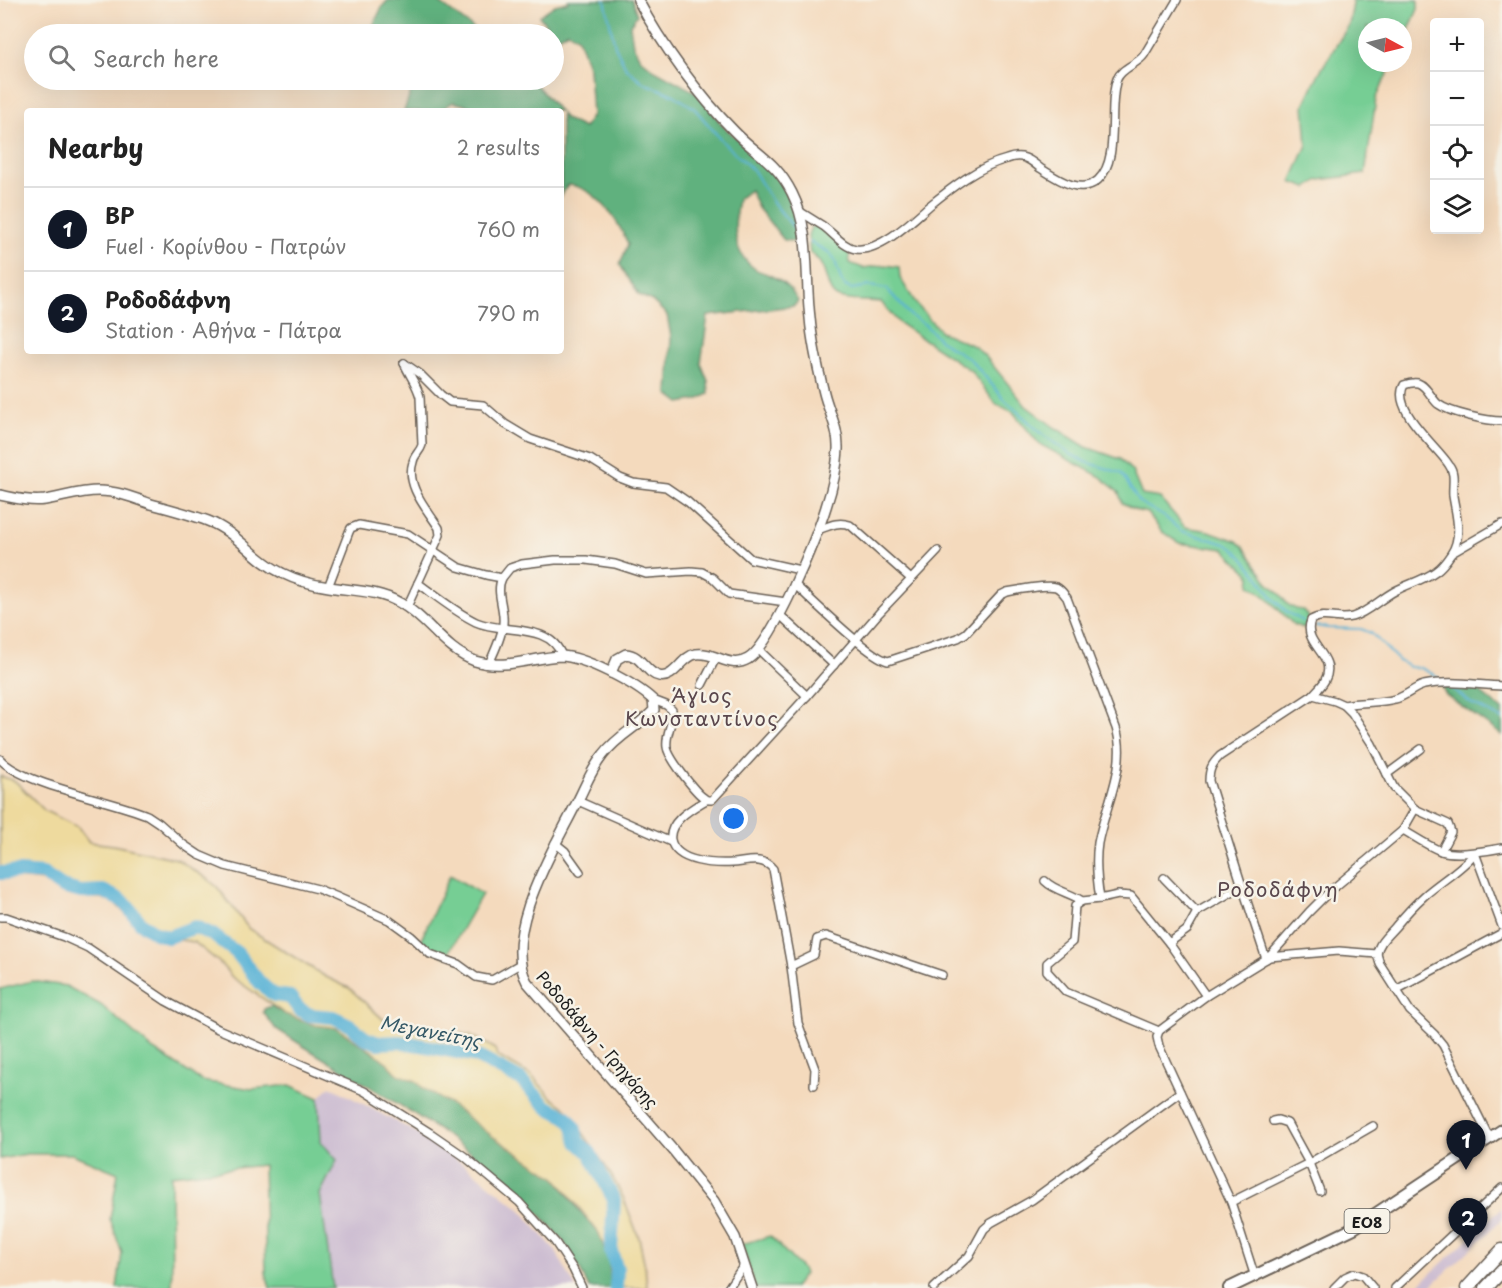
<!DOCTYPE html>
<html lang="en">
<head>
<meta charset="utf-8">
<style>
	:root { --surface:#fff; --page:#f2f2f2; --text:#222; --muted:#767676; --line:#e0e0e0; --accent:#111827 }
	body { margin:0; font-family:"Playpen Sans",sans-serif; background:var(--page); color:var(--text) }
	.controls { position:absolute; right:18px; top:18px; display:grid; overflow:hidden; border-radius:6px; box-shadow:0 6px 24px #0002 }
	.controls button { width:54px; height:54px; display:grid; place-items:center; padding:0; border:0; border-bottom:2px solid var(--line); background:var(--surface); color:var(--text); font:30px sans-serif }
	.compass { position:absolute; left:1358px; top:18px; width:54px; height:54px; border-radius:50%; background:var(--surface); box-shadow:0 6px 24px #0002; rotate:97deg }
	.you { position:absolute; left:734px; top:819px; width:21px; height:21px; margin:-15px; border:4px solid #fff; border-radius:50%; background:#1a73e8; box-shadow:0 0 0 9px #1a73e833 }
	.badge { display:grid; place-items:center; width:39px; height:39px; border-radius:50%; background:var(--accent); color:#fff; font-size:20px; font-weight:700 }
	.pin { position:absolute; translate:-50% -50px; filter:drop-shadow(0 2px 3px #0008) }
	.pin::after { content:''; position:absolute; top:32px; width:21px; height:18px; background:inherit; clip-path:polygon(0 0,100% 0,50% 100%) }
	.list { margin:0; padding:0; list-style:none }
	h2 { display:flex; justify-content:space-between; align-items:center; height:78px; margin:0; padding:0 24px; font-size:26px }
	h2 small { font-size:20px; font-weight:400; color:var(--muted) }
	.list li { display:grid; grid-template-columns:39px 1fr auto; gap:18px; align-items:center; box-sizing:border-box; height:84px; padding:0 24px; border-top:2px solid var(--line) }
	.list b { display:block; font-size:22px; white-space:nowrap }
	.list p { margin:0; font-size:20px; white-space:nowrap; color:var(--muted) }
	.list em { font-size:20px; font-style:normal; color:var(--muted) }
	.icon { flex:none; width:33px; height:33px; fill:none; stroke:currentColor; stroke-width:2; stroke-linecap:round; stroke-linejoin:round }
	.map { position:relative; flex:none; width:1502px; height:1288px; overflow:hidden }
	.search { position:absolute; background:var(--surface); box-shadow:0 6px 24px #0002; left:24px; top:24px; width:540px; height:66px; display:flex; align-items:center; gap:15px; box-sizing:border-box; padding:0 21px; border-radius:33px; color:var(--muted); font-size:22px }
	.panel { position:absolute; background:var(--surface); box-shadow:0 6px 24px #0002; left:24px; top:108px; width:540px; height:246px; border-radius:6px }
	.map>svg:first-child { display:block }
</style>
</head>
<body>
<div class="map">
<svg width="1502" height="1288" viewBox="0 0 1502 1288">
	<rect width="100%" height="100%" fill="#f7f3e8"/>
	<filter id="ink" filterUnits="userSpaceOnUse"><feTurbulence type="fractalNoise" baseFrequency=".0167" numOctaves="2"/><feDisplacementMap in="SourceGraphic" scale="12" xChannelSelector="R" yChannelSelector="G"/><feConvolveMatrix kernelMatrix="1 2 1 2 8 2 1 2 1" color-interpolation-filters="sRGB"/></filter>
	<filter id="wash" filterUnits="userSpaceOnUse"><feTurbulence type="fractalNoise" baseFrequency=".008" numOctaves="4" result="noise"/><feDisplacementMap in="SourceGraphic" scale="24" xChannelSelector="R" yChannelSelector="G"/><feGaussianBlur stdDeviation="1.35" result="paint"/><feColorMatrix in="noise" values="0 0 0 0 0 0 0 0 0 0 0 0 0 0 0 0 0 1.4 0 .05"/><feComposite in="paint" operator="in"/></filter>
	<g filter="url(#wash)">
		<rect width="100%" height="100%" fill="#f4dabd"/>
		<g fill="#cdbed2">
			<path d="M330 1086 413 1131 465 1165 520 1209 555 1250 576 1288H333L320 1194 337 1161 321 1142 319 1098Z"/>
			<path d="M1502 1208V1220L1429 1288H1415Z"/>
		</g>
		<g fill="#76ce94" stroke="#497558" stroke-width="1.5">
			<path d="M1351 0H1418V9L1403 43V27H1367V63H1392L1376 99 1365 174 1319 180 1307 188 1291 182 1307 145 1304 105 1319 73 1349 25 1353 4Z"/>
			<path d="M816 225 848 248 850 263 863 268 885 265 899 267 900 278 917 305 941 332 974 346 986 357 1026 406 1054 427 1086 447 1120 459 1132 471 1142 495 1160 498 1185 527 1209 531 1237 541 1244 547 1268 583 1281 595 1287 604 1296 609 1303 610 1309 618 1304 628 1294 625 1267 598 1250 585 1251 576 1224 549 1179 543 1161 531 1148 513 1138 511 1122 503 1119 493 1101 477 1039 444 1013 412 996 404 970 370 899 323 881 302C868 300 851 302 839 298 823 293 831 266 810 253L808 235 811 227Z"/>
			<path d="M450 875 482 894 446 957 420 942Z"/>
			<path d="M32 981 66 986 101 1005 152 1049 202 1081 252 1089 290 1085 319 1098 321 1142 337 1160 320 1194 333 1288H270L266 1273 263 1165 171 1175 172 1288H117L122 1253 110 1219 118 1173 72 1154H27L0 1159V989Z"/>
			<path d="M770 1236 802 1269 804 1274 794 1288H755L742 1244Z"/>
		</g>
		<g fill="#60b17e" stroke="#3e664d" stroke-width="1.5">
			<path d="M388 0H436L481 34H369L382 7Z"/>
			<path d="M568 0H632L637 15 630 25 633 45 640 58 653 69 697 93 722 125 771 169 781 182 796 216 799 234 795 242 784 240 758 208 750 190 738 199C734 223 731 252 754 268 757 271 763 272 767 274 781 280 790 287 798 301L794 306 708 316 701 363 708 381 709 394 697 400 680 403 668 394 671 337 667 315 652 301 639 295 620 265 628 244C618 220 596 187 568 185L561 196V114L565 119 584 128 592 115 589 69 578 38 568 31 557 38 539 16 555 5 568 2Z"/>
			<path d="M415 80H532L559 111H475L469 106 453 102 439 111H404Z"/>
			<path d="M1442 687 1475 688 1502 710V735L1446 695Z"/>
			<path d="M271 1006 285 1014 315 1025 337 1028 388 1063 398 1074 416 1081 423 1088 450 1104 495 1138 556 1178 580 1212 599 1233 609 1261 611 1288H589C582 1274 575 1257 565 1244 490 1146 375 1094 275 1028L263 1012 264 1009Z"/>
		</g>
		<path fill="#eeda9e" stroke="#857b5d" stroke-width="1.5" d="M0 776 15 781 45 811 78 827 89 842 113 845 177 859 209 880 218 888 249 929 326 977 349 988 384 1020 410 1030H442L471 1035 494 1048 499 1057 531 1075 552 1098 567 1109 610 1173 623 1197 639 1238 645 1266 647 1288H611L609 1261 599 1233 556 1178 495 1138 450 1104 423 1088 416 1081 398 1074 388 1063 372 1051 337 1028 315 1025 285 1014 232 977 220 963 194 942 153 936 133 922 115 903 102 898 71 896 56 890 43 881 8 877 0 879Z"/>
		<g fill="none" stroke-linecap="round" stroke-linejoin="round">
			<g stroke="#59b2d6" stroke-width="2">
				<path d="M605 0 615 46 626 68 644 83 674 95 694 108 724 143 754 171 772 201 798 233"/>
				<path d="M810 242 830 253 835 261 841 280 845 286 851 289 870 286 887 289 912 317 924 324 941 341 971 360 1004 399 1042 434 1070 454 1086 462 1121 473 1139 502 1165 517 1181 531 1226 544 1237 551 1255 572 1272 597 1287 612 1303 621"/>
				<path d="M1316 626 1328 628 1361 629 1371 633 1399 661 1410 667 1421 668 1438 677"/>
				<path d="M1451 688 1472 704 1502 719"/>
			</g>
			<path stroke="#59b2d6" stroke-width="14" d="M0 873 20 872 43 874 62 887 81 892 103 891 123 901 141 923 156 933 168 937 195 927 213 935 237 953 260 983 274 995 290 997 299 1009 310 1015 333 1017 350 1025 365 1038 378 1043 399 1042 420 1045 476 1056 521 1080 547 1107 567 1117 574 1126 578 1142 590 1153 614 1200 611 1251 617 1269 616 1288"/>
		</g>
	</g>
	<g filter="url(#ink)">
		<g fill="none" stroke-linecap="round" stroke-linejoin="round">
			<defs>
				<g id="street">
					<path d="M799 211C807 216 815 221 823 226 833 233 843 247 856 249 880 252 913 220 929 206 951 188 979 166 1007 159 1012 157 1019 156 1025 158 1031 160 1035 164 1040 168 1056 178 1080 196 1098 180 1121 159 1107 106 1117 79 1122 67 1137 65 1144 55L1177 0"/>
					<path d="M404 363 420 374 441 395 450 402 483 405 505 424 530 439 590 459 620 478 633 483 666 487 688 502 751 559 800 570"/>
					<path d="M404 363C409 375 417 384 420 397L422 445C420 452 414 455 413 462 405 486 427 509 439 528L440 535 407 607"/>
					<path d="M818 530C829 526 837 521 850 525L911 579"/>
					<path d="M1452 553 1502 524"/>
					<path d="M418 583C436 596 455 612 476 622 502 634 550 622 562 656"/>
					<path d="M794 584C812 600 869 657 888 661L958 638 966 633 1001 595 1007 592C1017 590 1046 584 1056 587 1061 589 1064 594 1067 598L1116 728C1128 765 1105 806 1098 843 1095 862 1097 880 1100 899L1118 895 1131 896 1169 943 1187 930 1197 912 1242 886 1266 959 1269 957 1309 912 1329 892 1403 830 1415 809 1394 788 1372 744 1352 713 1344 705 1335 701 1313 695 1220 756C1212 764 1209 769 1209 781L1242 886"/>
					<path d="M328 587 349 532 351 528 359 525 408 534 458 567 486 575 502 578 510 568 522 564 555 560H586L615 564 646 574 691 571 702 572 713 578 729 594 786 602"/>
					<path d="M780 615 834 665"/>
					<path d="M759 650 807 696 879 613 938 551"/>
					<path d="M489 664C494 652 502 637 503 624 505 608 495 592 502 578"/>
					<path d="M702 685 716 658"/>
					<path d="M1313 695C1316 691 1322 686 1325 680 1338 655 1301 645 1311 620 1325 612 1338 621 1352 617 1367 613 1380 599 1395 591 1408 584 1424 580 1436 571 1442 567 1447 560 1451 554 1463 536 1456 515 1453 496 1452 485 1456 474 1449 465 1438 447 1390 409 1404 385 1409 383 1412 382 1418 383 1427 386 1431 398 1438 404 1450 413 1487 421 1502 421"/>
					<path d="M653 700 666 705 672 710C674 723 665 734 667 747 668 757 695 792 704 798 708 801 707 800 712 800L807 696"/>
					<path d="M1344 705C1361 701 1378 704 1395 699 1405 697 1413 688 1424 685 1449 680 1476 685 1502 686"/>
					<path d="M0 759C23 785 111 800 147 815L159 823 184 845 199 855 225 866 318 889 335 896 389 920 411 936 430 954 458 964 476 977 492 980 520 964"/>
					<path d="M1387 774 1421 749"/>
					<path d="M706 800C693 808 668 821 671 840 676 863 715 864 733 863 747 862 763 856 773 869L791 966 798 1023 815 1069 814 1085"/>
					<path d="M578 801 671 842"/>
					<path d="M1415 809 1448 824 1451 832 1441 851"/>
					<path d="M1403 830C1415 837 1428 846 1441 851 1456 856 1486 851 1502 848"/>
					<path d="M555 843 565 851 580 872"/>
					<path d="M1475 853 1502 926"/>
					<path d="M1164 878 1197 912"/>
					<path d="M1045 881C1055 891 1071 893 1082 901"/>
					<path d="M1100 899 1082 901 1075 906 1072 942 1047 963V971L1066 992 1159 1031"/>
					<path d="M0 917H6L64 937 88 948 166 1001 218 1029 364 1091 432 1134 464 1156 519 1202 555 1242 573 1269 582 1288"/>
					<path d="M1169 943 1206 996 1159 1031 1157 1037 1159 1046 1231 1202 1255 1277"/>
					<path d="M1377 954C1378 943 1388 935 1395 927 1404 916 1414 905 1424 896 1441 881 1461 870 1475 853"/>
					<path d="M1269 957 1339 951 1377 954 1380 964 1410 1011 1434 1034 1443 1045 1490 1139"/>
					<path d="M791 966 814 955 817 939 826 936 942 975"/>
					<path d="M1396 990 1502 933"/>
					<path d="M1206 996 1266 959"/>
					<path d="M1273 1121 1278 1120 1287 1123 1309 1163 1320 1191"/>
					<path d="M1231 1202 1309 1163 1373 1126"/>
					<path d="M728 1288 744 1265"/>
					<path d="M934 1288 969 1256 984 1229 991 1223 1032 1200 1180 1092"/>
					<path d="M1334 1288 1345 1277 1354 1273 1363 1276 1373 1288"/>
					<path d="M1395 1288 1502 1188"/>
				</g>
				<g id="secondary">
					<path d="M0 495C15 498 30 502 45 500 63 497 80 491 99 491 117 491 134 498 151 504 170 509 189 514 208 521 237 532 254 560 282 573 296 580 314 585 329 587 354 591 378 590 400 603 428 618 444 650 475 661 503 670 531 658 560 656 584 656 636 684 653 700L654 710C638 727 618 735 603 755 590 771 584 790 574 808 553 850 501 936 527 982L673 1150 714 1201 735 1237 752 1288"/>
					<path d="M611 673 617 659 626 654C642 655 645 673 659 676 674 680 682 656 696 654 715 651 729 670 748 659 772 645 817 537 826 507 832 489 837 469 838 450 839 429 829 413 824 393 818 369 812 343 810 318 805 278 811 230 792 193 776 161 757 155 734 131 699 96 661 44 638 0"/>
				</g>
				<path id="primary" d="M1229 1288 1354 1228 1502 1130"/>
				<g id="highway">
					<path d="M1467 1288 1502 1250"/>
					<path d="M1486 1288 1502 1271"/>
				</g>
			</defs>
			<use href="#street" stroke="#685e54" stroke-width="10"/>
			<use href="#secondary" stroke="#685e54" stroke-width="12"/>
			<use href="#primary" stroke="#685e54" stroke-width="14"/>
			<use href="#highway" stroke="#685e54" stroke-width="15"/>
			<use href="#street" stroke="#fff" stroke-width="7"/>
			<use href="#secondary" stroke="#fff" stroke-width="9"/>
			<use href="#primary" stroke="#fff" stroke-width="10"/>
			<use href="#highway" stroke="#fff" stroke-width="12"/>
		</g>
	</g>
	<g text-anchor="middle" dominant-baseline="central" stroke-width="5" stroke-linejoin="round" paint-order="stroke">
		<rect fill="#f7f3e8" stroke="#5e5c59" stroke-width="1.5" x="1344.5" y="1209" width="45" height="24" rx="4.5"/>
		<g font-size="15" font-weight="bold" fill="#1c1c1c">
			<text x="1367" y="1221">ΕΟ8</text>
		</g>
		<g font-size="16" fill="#1c1c1c" stroke="#f7f3e8">
			<text transform="translate(598 1039) rotate(49)">Ροδοδάφνη - Γρηγόρης</text>
		</g>
		<g font-size="18" font-style="italic" fill="#345866" stroke="#f7f3e8">
			<text transform="translate(431 1031) rotate(11)">Μεγανείτης</text>
		</g>
		<g font-size="20" letter-spacing="1.5" fill="#5a474d" stroke="#f7f3e8">
			<text x="702" y="695">Άγιος<tspan x="702" dy="23">Κωνσταντίνος</tspan></text>
			<text x="1278" y="889">Ροδοδάφνη</text>
		</g>
	</g>
</svg>
<div class="controls">
<button>+</button>
<button>−</button>
<button><svg class="icon" aria-label="locate" viewBox="0 0 24 24"><circle cx="12" cy="12" r="6"/><path d="M12 2v4M12 18v4M2 12h4M18 12h4"/></svg></button>
<button><svg class="icon" aria-label="layers" viewBox="0 0 24 24"><path d="M12 4l9 5-9 5-9-5zM3 14l9 5 9-5"/></svg></button>
</div>
<svg class="compass" viewBox="-18 -18 36 36"><path d="M0-13l5 13h-10z" fill="#e53935"/><path d="M0 13l5-13h-10z" fill="#767676"/></svg>
<div class="you"></div>
<div class="pin badge" style="left:1466px;top:1170px">1</div>
<div class="pin badge" style="left:1468px;top:1248px">2</div>
<div class="search"><svg class="icon" aria-label="search" viewBox="0 0 24 24"><circle cx="10" cy="10" r="6"/><path d="M15 15l6 6"/></svg>Search here</div>
<section class="panel">
<h2>Nearby<small>2 results</small></h2>
<ul class="list">
<li><span class="badge">1</span><div><b>BP</b><p>Fuel · Κορίνθου - Πατρών</p></div><em>760 m</em></li>
<li><span class="badge">2</span><div><b>Ροδοδάφνη</b><p>Station · Αθήνα - Πάτρα</p></div><em>790 m</em></li>
</ul>
</section>
</div>
</body>
</html>
